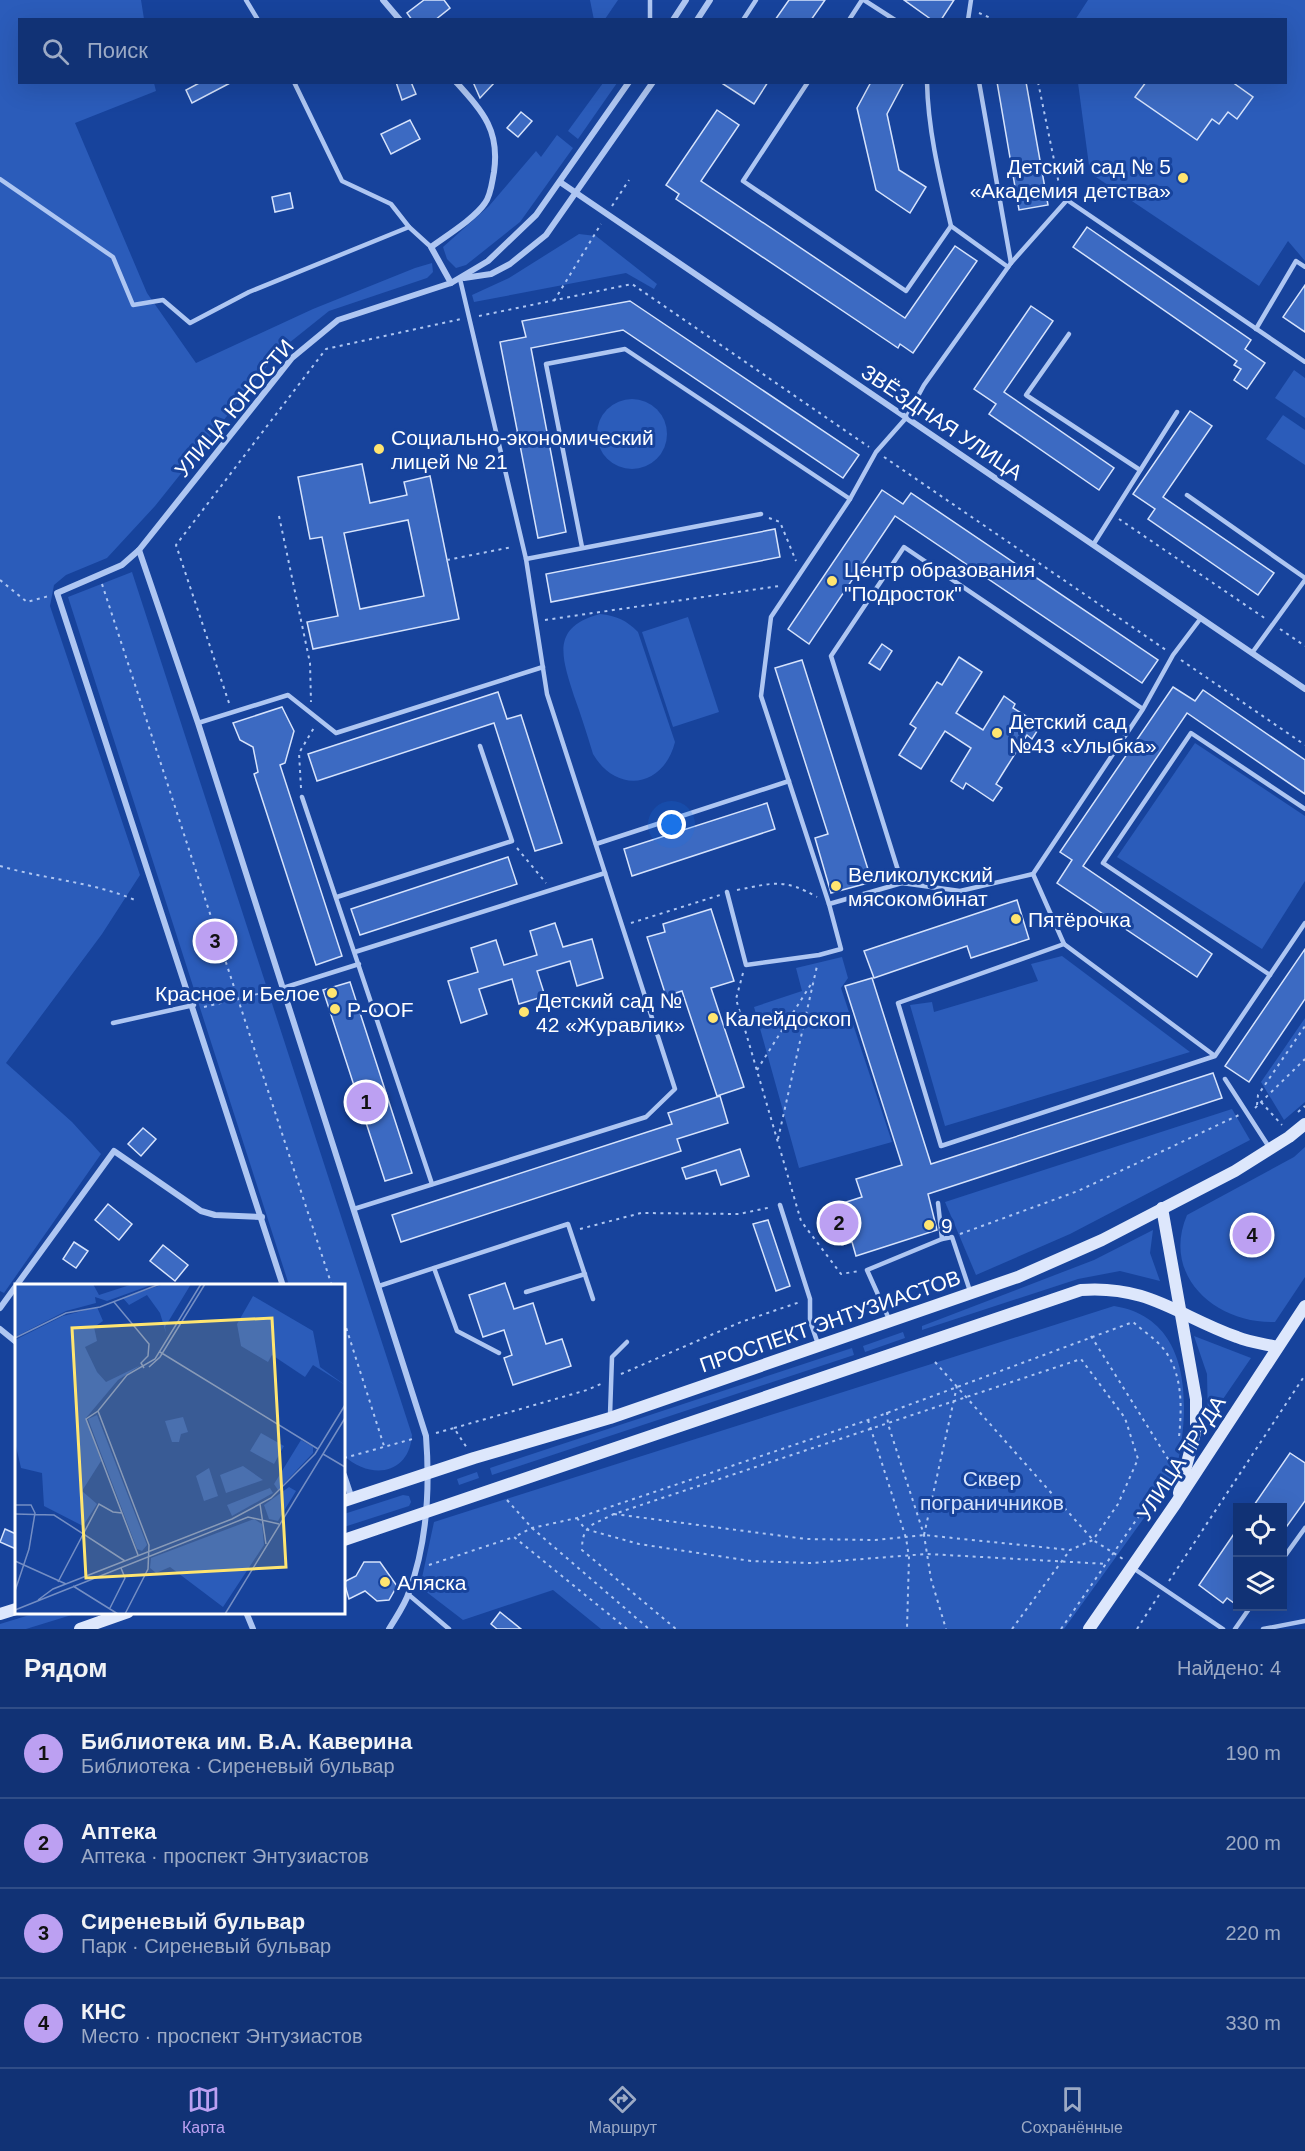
<!DOCTYPE html>
<html lang="ru">
<head>
<meta charset="utf-8">
<style>
	:root { --surface:#113275; --page:#1e3e7d; --text:#f1f3f6; --muted:#9caac5; --line:#304d87; --accent:#bca0f2 }
	body { margin:0; font-family:Arial,sans-serif; background:var(--page); color:var(--text) }
	.controls { position:absolute; right:18px; bottom:18px; display:grid; overflow:hidden; border-radius:0px; box-shadow:0 6px 24px #0002 }
	.controls button { width:54px; height:54px; display:grid; place-items:center; padding:0; border:0; border-bottom:2px solid var(--line); background:var(--surface); color:var(--text); font:30px sans-serif }
	.you { position:absolute; left:672px; top:825px; width:21px; height:21px; margin:-15px; border:4px solid #fff; border-radius:50%; background:#1a73e8; box-shadow:0 0 0 9px #1a73e833 }
	.badge { display:grid; place-items:center; width:39px; height:39px; border-radius:50%; background:var(--accent); color:#111; font-size:20px; font-weight:700 }
	.pin { position:absolute; translate:-50% -50%; border:3px solid #fff; box-shadow:0 2px 6px #0006 }
	.list { margin:0; padding:0; list-style:none }
	h2 { display:flex; justify-content:space-between; align-items:center; height:78px; margin:0; padding:0 24px; font-size:26px }
	h2 small { font-size:20px; font-weight:400; color:var(--muted) }
	.list li { display:grid; grid-template-columns:39px 1fr auto; gap:18px; align-items:center; box-sizing:border-box; height:90px; padding:0 24px; border-top:2px solid var(--line) }
	.list b { display:block; font-size:22px; white-space:nowrap }
	.list p { margin:0; font-size:20px; white-space:nowrap; color:var(--muted) }
	.list em { font-size:20px; font-style:normal; color:var(--muted) }
	.icon { flex:none; width:33px; height:33px; fill:none; stroke:currentColor; stroke-width:2; stroke-linecap:round; stroke-linejoin:round }
	.map { position:relative; flex:none; width:1305px; height:1629px; overflow:hidden }
	.search { position:absolute; background:var(--surface); box-shadow:0 6px 24px #0002; left:18px; right:18px; top:18px; height:66px; display:flex; align-items:center; gap:15px; box-sizing:border-box; padding:0 21px; border-radius:0px; color:var(--muted); font-size:22px }
	.sheet { height:438px; background:var(--surface) }
	nav { display:flex; justify-content:space-around; align-items:center; box-sizing:border-box; height:84px; border-top:2px solid var(--line); background:var(--surface); font-size:16px; color:var(--muted) }
	nav a { display:grid; justify-items:center; gap:3px }
	nav .on { color:var(--accent) }
	.map>svg:first-child { display:block }
</style>
</head>
<body>
<div class="map">
<svg width="1305" height="1629" viewBox="0 0 1305 1629">
	<rect width="100%" height="100%" fill="#17439c"/>
	<g fill="#2b5cba">
		<path d="M0 0H141L144 19 20 20V82L154 83 156 91 75 123 147 293 196 363 313 309 415 268 432 263 433 272 427 278 329 311 279 351 155 506 107 558 66 575 54 585 50 606 140 875 102 934 6 1063 72 1122 101 1154 4 1293 0 1291Z"/>
		<path d="M590 0H618L605 19 594 20Z"/>
		<path d="M1088 0H1305V261L1288 241 1259 286 1090 173 1078 83 1286 82V20H1075Z"/>
		<path d="M603 83H617L578 139 568 131Z"/>
		<path d="M557 135 573 148 520 222 466 265 456 268 447 259 443 247 489 206 536 151 541 157Z"/>
		<path d="M579 234 596 236 657 284 654 289 626 273 474 302 472 295 509 278Z"/>
		<path d="M1294 370 1305 378V418L1275 398Z"/>
		<circle cx="632" cy="434" r="35"/>
		<path d="M1283 415 1305 430V465L1266 439Z"/>
		<path d="M132 572 412 1435C409 1475 371 1480 344 1456V1286L289 1285 68 597Z"/>
		<path d="M600 614C617 616 626 620 638 632L675 742C664 787 617 795 593 754 587 734 581 715 574 696 562 658 550 627 600 614Z"/>
		<path d="M688 617 719 712 673 727 642 632Z"/>
		<path d="M1195 743 1305 816V881L1262 949 1117 857Z"/>
		<path d="M1062 956 1190 1052 945 1126 910 1005 932 1002 934 1012 1038 981 1031 964Z"/>
		<path d="M842 957 848 978 841 988 892 1142 799 1168 754 1007 802 991 796 968Z"/>
		<path d="M1305 1018V1102L1284 1120 1261 1082Z"/>
		<path d="M1232 1109 1250 1140 1070 1234 976 1275 945 1202Z"/>
		<path d="M1305 1147V1277L1275 1322C1216 1324 1161 1276 1187 1215L1294 1157Z"/>
		<path d="M1153 1230 1150 1253 1160 1281 1120 1271 1078 1279 922 1330V1326L1094 1260Z"/>
		<path d="M1114 1306C1196 1319 1190 1414 1175 1475L1064 1629H601L553 1590 463 1620 420 1587 434 1522Z"/>
		<path d="M903 1332 905 1338 865 1352 863 1346Z"/>
		<path d="M1194 1336 1251 1358 1208 1421 1207 1374Z"/>
		<path d="M852 1348 854 1355 492 1475 490 1468Z"/>
		<path d="M477 1472 479 1478 459 1485 457 1479Z"/>
		<path d="M403 1495 409 1496 411 1502 409 1506 344 1527V1514Z"/>
		<path d="M36 1613V1612L78 1613 26 1629H0V1624Z"/>
	</g>
	<g fill="#3c6ac2" stroke="#d6e3fc" stroke-width="1.5" fill-rule="evenodd">
		<path d="M424 0H444L450 8 435 20H412L407 13Z"/>
		<path d="M789 0H825L811 20H775Z"/>
		<path d="M904 0H954L941 20H932Z"/>
		<path d="M201 82H232L192 103 186 90Z"/>
		<path d="M396 82H411L416 94 402 100Z"/>
		<path d="M473 82H495L480 98Z"/>
		<path d="M720 82H768L754 104Z"/>
		<path d="M871 82H904L887 114 899 170 926 187 910 213 876 190 857 108Z"/>
		<path d="M997 82H1026L1048 205 1019 210Z"/>
		<path d="M1146 82H1232L1253 97 1237 119 1228 112 1219 124 1212 119 1197 140 1135 97Z"/>
		<path d="M717 110 739 125 701 181 905 318 955 246 977 261 913 353 900 344 898 348 676 199 679 194 666 185Z"/>
		<path d="M521 112 532 121 518 137 507 128Z"/>
		<path d="M410 120 420 139 391 154 381 134Z"/>
		<path d="M290 193 293 208 275 212 272 197Z"/>
		<path d="M1087 227 1251 340 1245 349 1265 363 1247 389 1234 380 1241 369 1234 365 1237 361 1073 247Z"/>
		<path d="M1305 285V332L1283 317Z"/>
		<path d="M630 301 859 455 843 478 623 330 531 348 566 532 538 538 500 342 526 337 522 321Z"/>
		<path d="M1031 306 1053 321 1004 392 1114 468 1099 490 989 414 996 404 974 389Z"/>
		<path d="M1190 411 1212 426 1163 497 1274 573 1258 595 1148 519 1155 509 1133 494Z"/>
		<path d="M362 464 370 503 407 495 404 482 430 476 459 619 313 649 307 622 338 616 322 537 310 539 298 477ZM408 520 424 596 360 609 344 533Z"/>
		<path d="M882 490 903 504 911 493 1158 660 1142 683 895 516 809 644 788 629Z"/>
		<path d="M775 529 780 557 551 602 546 574Z"/>
		<path d="M882 644 892 651 880 670 869 663Z"/>
		<path d="M959 657 982 672 956 713 983 730 1004 696 1015 704 1013 708 1041 725 1032 739 1027 735 1006 768 996 784 1002 788 993 801 966 783 963 789 951 781 971 748 945 731 921 769 899 755 916 728 910 724 937 682 942 685Z"/>
		<path d="M802 660 872 882 831 893 815 838 828 834 775 668Z"/>
		<path d="M1173 687 1195 701 1203 690 1305 760V794L1187 713 1083 866 1212 954 1197 977 1057 883 1072 860 1060 852Z"/>
		<path d="M498 692 507 719 521 715 562 843 535 851 494 723 317 781 308 754Z"/>
		<path d="M282 707 294 731 285 763 280 765 342 956 316 965 254 774 258 772 253 747 240 740 233 723Z"/>
		<path d="M767 803 775 829 632 876 624 849Z"/>
		<path d="M508 857 517 884 360 935 351 909Z"/>
		<path d="M1017 900 1029 939 971 958 967 946 874 978 864 951Z"/>
		<path d="M711 909 734 981 711 988 744 1087 717 1096 682 991 666 996 647 937 665 932 663 924Z"/>
		<path d="M555 923 563 947 592 939 603 978 577 986 570 961 537 971 545 996 519 1004 512 979 479 989 487 1014 461 1023 448 981 478 972 471 948 496 940 504 965 537 955 530 931Z"/>
		<path d="M1305 949V999L1249 1082 1225 1066Z"/>
		<path d="M872 978 931 1164 1213 1073 1222 1098 928 1194 937 1230 856 1256 852 1242 842 1245 836 1242 827 1216 842 1211 840 1204 862 1197 856 1179 902 1165 845 986Z"/>
		<path d="M350 982 412 1173 385 1181 323 990Z"/>
		<path d="M720 1096 728 1123 677 1139 681 1151 401 1242 392 1215 672 1124 668 1113Z"/>
		<path d="M143 1128 156 1139 141 1156 128 1144Z"/>
		<path d="M740 1149 749 1176 721 1185 716 1170 686 1179 682 1168Z"/>
		<path d="M108 1204 132 1224 119 1240 95 1220Z"/>
		<path d="M768 1220 790 1286 776 1291 753 1224Z"/>
		<circle cx="1252" cy="1235" r="9"/>
		<path d="M74 1242 88 1251 76 1268 63 1259Z"/>
		<path d="M163 1245 188 1265 175 1281 150 1261Z"/>
		<path d="M505 1283 514 1309 533 1303 546 1344 562 1339 571 1366 513 1385 504 1358 512 1355 504 1330 483 1337 469 1295Z"/>
		<path d="M1290 1453 1305 1463V1501L1282 1533V1508H1252Z"/>
		<path d="M1238 1528V1606L1227 1598 1223 1603 1199 1585Z"/>
		<path d="M5 1529 16 1534V1549L0 1542Z"/>
		<path d="M364 1562H380L397 1586 389 1600 377 1601 365 1591 349 1599 344 1582 356 1576Z"/>
		<path d="M500 1612 521 1629H497L491 1624Z"/>
	</g>
	<g fill="none" stroke-linecap="round" stroke-linejoin="round">
		<g stroke="#aec6f2" stroke-width="2" stroke-dasharray="3 4.5" stroke-linecap="butt">
			<path d="M979 13 995 20"/>
			<path d="M1038 82 1061 194"/>
			<path d="M612 206 629 180"/>
			<path d="M554 301 601 224"/>
			<path d="M479 316 632 284 869 447"/>
			<path d="M884 457 1166 650"/>
			<path d="M279 516 310 663 311 702"/>
			<path d="M769 518 780 522 796 561"/>
			<path d="M1119 519 1266 619"/>
			<path d="M447 560 512 547"/>
			<path d="M0 580 27 602 49 596"/>
			<path d="M102 584 332 1286"/>
			<path d="M545 620 779 586"/>
			<path d="M1280 629 1305 646"/>
			<path d="M1181 660 1305 745"/>
			<path d="M229 703 176 545 326 349 461 319"/>
			<path d="M301 788 299 753 315 726"/>
			<path d="M517 848 546 883"/>
			<path d="M0 866C44 879 93 882 135 900"/>
			<path d="M737 890C773 883 784 878 817 897"/>
			<path d="M631 923 720 895"/>
			<path d="M743 973 736 999 801 1221 841 1274 859 1271"/>
			<path d="M204 1007 274 990"/>
			<path d="M757 1070 813 981"/>
			<path d="M1261 1102 1282 1125"/>
			<path d="M1257 1105 1258 1095 1305 1026"/>
			<path d="M1255 1108 1305 1059"/>
			<path d="M1298 1112 1305 1106"/>
			<path d="M778 1139 817 966"/>
			<path d="M580 1229 641 1213 739 1214 772 1207"/>
			<path d="M960 1234 1078 1191 1239 1115"/>
			<path d="M344 1321 384 1446"/>
			<path d="M1091 1336 1173 1467"/>
			<path d="M935 1362 1093 1540 1123 1559"/>
			<path d="M621 1374 741 1322 800 1302"/>
			<path d="M887 1412 888 1424 924 1535 931 1579 946 1629"/>
			<path d="M868 1420 906 1538 909 1557 907 1629"/>
			<path d="M454 1428 587 1390 603 1383"/>
			<path d="M436 1433 454 1428 467 1448"/>
			<path d="M344 1458 416 1438"/>
			<path d="M507 1500 532 1528 649 1629"/>
			<path d="M614 1514 806 1539 875 1540 924 1535 1070 1550 1093 1540 1118 1504 1138 1459 1125 1418 1081 1359 614 1514C593 1525 582 1524 582 1550L676 1629"/>
			<path d="M577 1518 585 1529 639 1544 751 1561 811 1563 927 1554 1107 1564"/>
			<path d="M924 1535 957 1386"/>
			<path d="M429 1565 514 1537"/>
			<path d="M1169 1581 1305 1375"/>
			<path d="M627 1629 514 1537 532 1528 577 1518 868 1420 1133 1322C1142 1330 1154 1338 1162 1347 1183 1372 1182 1406 1179 1437"/>
			<path d="M1012 1629 1070 1550"/>
			<path d="M1061 1629 1170 1471"/>
			<path d="M1137 1629 1159 1595"/>
		</g>
		<g stroke="#aec6f2" stroke-width="4.5">
			<path d="M246 0 258 20"/>
			<path d="M650 0V20"/>
			<path d="M864 0 895 20"/>
			<path d="M743 20 756 0"/>
			<path d="M849 20 862 0"/>
			<path d="M968 20 971 0"/>
			<path d="M294 82 342 181 391 204 409 227 431 247"/>
			<path d="M808 82 743 181 906 291 951 226 1008 267"/>
			<path d="M927 82C928 131 940 179 951 226"/>
			<path d="M0 179 113 257 133 305 163 300 190 323 249 292 409 227"/>
			<path d="M1011 263 1067 200 1305 362"/>
			<path d="M460 279 526 559 761 514"/>
			<path d="M1256 329 1296 261 1305 267"/>
			<path d="M1069 334 1026 395 1140 470"/>
			<path d="M1187 495 1305 578"/>
			<path d="M1093 545 1177 412"/>
			<path d="M582 547 546 364 625 349 850 499"/>
			<path d="M1252 653 1305 580"/>
			<path d="M1143 709 904 547 831 656 902 883 960 891 1033 874 1143 709 1173 655 1201 618"/>
			<path d="M198 723 288 695 336 733 543 667"/>
			<path d="M302 797 432 1184"/>
			<path d="M596 844 789 781"/>
			<path d="M1033 874 1064 944"/>
			<path d="M727 892 746 965 819 955 841 949 829 904 902 883"/>
			<path d="M337 897 512 841 480 746"/>
			<path d="M829 904 761 696 771 617 850 499 876 452 906 418 924 385 1011 263 979 82"/>
			<path d="M355 952 605 873"/>
			<path d="M1270 975 1103 863 1191 733 1305 809"/>
			<path d="M283 988 359 964"/>
			<path d="M113 1023 194 1005"/>
			<path d="M1215 1056 1064 944 898 1003 941 1146 1215 1056 1305 923"/>
			<path d="M1225 1079 1269 1147"/>
			<path d="M938 1203 942 1239 952 1237 970 1291"/>
			<path d="M780 1205 810 1299V1321L818 1344"/>
			<path d="M354 1209 646 1117 675 1089 547 694 526 559"/>
			<path d="M434 1268 457 1331 499 1353"/>
			<path d="M379 1286 568 1224 593 1299"/>
			<path d="M526 1292 585 1274"/>
			<path d="M889 1319 867 1270 942 1239"/>
			<path d="M610 1415 612 1357 627 1342"/>
			<path d="M1282 1560 1305 1528"/>
			<path d="M1133 1568 1223 1629"/>
			<path d="M409 1595 449 1629"/>
			<path d="M1235 1629 1251 1606"/>
			<path d="M1263 1629 1305 1621"/>
		</g>
		<g stroke="#aec6f2" stroke-width="6">
			<path d="M383 0 400 20"/>
			<path d="M673 20 686 0"/>
			<path d="M697 20 710 0"/>
			<path d="M560 182 1305 689"/>
			<path d="M464 278 491 274 510 264 546 235 653 82"/>
			<path d="M451 283 431 247C446 236 475 218 485 203 491 195 492 182 494 172 500 130 483 112 456 82"/>
			<path d="M139 550 198 723 426 1436C430 1487 427 1543 409 1592 405 1605 396 1617 389 1629"/>
			<path d="M283 1286 57 593 122 565 139 550 292 358 338 320 451 283 488 261 536 215 629 82"/>
			<path d="M0 1308 114 1151 201 1211 215 1215 262 1217"/>
			<path d="M0 1329 16 1342"/>
			<path d="M344 1475 352 1499"/>
			<path d="M246 1612 253 1629"/>
		</g>
		<g stroke="#dde7fc" stroke-width="12">
			<path d="M1162 1208 1196 1399V1429L1179 1493"/>
			<path d="M344 1501 474 1458 610 1418 1018 1277 1102 1240 1235 1171 1289 1137 1305 1124"/>
			<path d="M344 1540 1081 1290C1149 1285 1178 1316 1237 1337 1249 1342 1264 1344 1277 1347"/>
			<path d="M0 1614 16 1609"/>
			<path d="M80 1629 128 1612"/>
			<path d="M1089 1629 1176 1503 1305 1306"/>
		</g>
	</g>
	<g fill="#ffe570" stroke="#17439c" stroke-width="2">
		<circle cx="1183" cy="178" r="6"/>
		<circle cx="379" cy="449" r="6"/>
		<circle cx="832" cy="581" r="6"/>
		<circle cx="997" cy="733" r="6"/>
		<circle cx="836" cy="886" r="6"/>
		<circle cx="1016" cy="919" r="6"/>
		<circle cx="332" cy="993" r="6"/>
		<circle cx="335" cy="1009" r="6"/>
		<circle cx="524" cy="1012" r="6"/>
		<circle cx="713" cy="1018" r="6"/>
		<circle cx="929" cy="1225" r="6"/>
		<circle cx="385" cy="1582" r="6"/>
	</g>
	<g text-anchor="middle" dominant-baseline="central" stroke-width="6" stroke-linejoin="round" paint-order="stroke">
		<g font-size="21" fill="#fff" stroke="#17439c" text-anchor="start">
			<text x="1171" y="166" text-anchor="end">Детский сад № 5<tspan x="1171" dy="24">«Академия детства»</tspan></text>
			<text x="391" y="437">Социально-экономический<tspan x="391" dy="24">лицей № 21</tspan></text>
			<text x="844" y="569">Центр образования<tspan x="844" dy="24">"Подросток"</tspan></text>
			<text x="1009" y="721">Детский сад<tspan x="1009" dy="24">№43 «Улыбка»</tspan></text>
			<text x="848" y="874">Великолукский<tspan x="848" dy="24">мясокомбинат</tspan></text>
			<text x="1028" y="919">Пятёрочка</text>
			<text x="320" y="993" text-anchor="end">Красное и Белое</text>
			<text x="536" y="1000">Детский сад №<tspan x="536" dy="24">42 «Журавлик»</tspan></text>
			<text x="347" y="1009">P-OOF</text>
			<text x="725" y="1018">Калейдоскоп</text>
			<text x="941" y="1225">9</text>
			<text x="397" y="1582">Аляска</text>
		</g>
		<g font-size="21" fill="#fff" stroke="#17439c">
			<text transform="translate(234 408) rotate(-50)">УЛИЦА ЮНОСТИ</text>
			<text transform="translate(942 422) rotate(34)">ЗВЁЗДНАЯ УЛИЦА</text>
			<text transform="translate(830 1321) rotate(-19)">ПРОСПЕКТ ЭНТУЗИАСТОВ</text>
			<text transform="translate(1181 1458) rotate(-57)">УЛИЦА ТРУДА</text>
		</g>
		<g font-size="21" fill="#d6e3fc" stroke="#17439c">
			<text x="992" y="1478">Сквер<tspan x="992" dy="24">пограничников</tspan></text>
		</g>
	</g>
	<g transform="translate(15 1284)">
		<rect width="330" height="330" fill="#17439c"/>
		<path d="M0 0H78L84 11 118 0H139L92 17 80 13 81 19 51 27 0 53ZM149 0H176L150 43 151 49 145 29 132 11 114 21 108 14ZM238 12 298 47 305 83 330 101 298 81 290 93 257 71 253 78 226 62 222 40ZM82 23 88 37 79 43 82 57 70 63 82 88 91 98 126 81 103 96 71 134 86 177 67 207 82 220 68 242 29 222 27 189 6 184 0 158V56L48 32ZM82 131 132 261 127 267 122 265 73 135ZM168 133 173 148 166 150 164 158H157L150 137ZM246 149 269 162 259 180 235 167ZM286 156 298 163V169L263 206 259 200ZM228 182 248 196 211 209 205 191ZM194 184 203 212 189 217 181 192ZM274 203 281 207 263 237 254 235 249 221ZM255 204 258 209 217 232 212 221ZM239 235 247 240 249 261 208 323 155 283 141 289 135 284 136 274Z" fill="#2b5cba"/>
		<path fill="none" stroke="#748ec4" stroke-width="1.5" d="M99 18 134 60 133 72 126 79 129 84M0 54 51 29 85 23 145 0M145 68 303 165M134 83 145 73 190 0M83 127 134 261 133 285 110 330M308 170 330 183M245 220 251 260M0 221H16L20 229 14 265 0 307M0 230 39 231 110 277M123 271 71 135 83 127 112 91 140 75 186 0M0 277 51 300M43 298 84 220 98 228 107 229M58 302 103 330M23 316 38 305 217 235 256 214 300 170 330 121M95 324 110 294 106 284M0 326 233 233 264 240M210 330 330 134"/>
		<path fill="#ffe570" fill-opacity="0.15" stroke="#ffe570" stroke-width="3" d="M257 34 271 283 71 294 57 44Z"/>
		<rect width="330" height="330" fill="none" stroke="#fff" stroke-width="3"/>
	</g>
</svg>
<div class="controls">
<button><svg class="icon" aria-label="locate" viewBox="0 0 24 24"><circle cx="12" cy="12" r="6"/><path d="M12 2v4M12 18v4M2 12h4M18 12h4"/></svg></button>
<button><svg class="icon" aria-label="layers" viewBox="0 0 24 24"><path d="M12 4l9 5-9 5-9-5zM3 14l9 5 9-5"/></svg></button>
</div>
<div class="you"></div>
<div class="pin badge" style="left:366px;top:1102px">1</div>
<div class="pin badge" style="left:839px;top:1223px">2</div>
<div class="pin badge" style="left:215px;top:941px">3</div>
<div class="pin badge" style="left:1252px;top:1235px">4</div>
<div class="search"><svg class="icon" aria-label="search" viewBox="0 0 24 24"><circle cx="10" cy="10" r="6"/><path d="M15 15l6 6"/></svg>Поиск</div>
</div>
<section class="sheet">
<h2>Рядом<small>Найдено: 4</small></h2>
<ul class="list">
<li><span class="badge">1</span><div><b>Библиотека им. В.А. Каверина</b><p>Библиотека · Сиреневый бульвар</p></div><em>190 m</em></li>
<li><span class="badge">2</span><div><b>Аптека</b><p>Аптека · проспект Энтузиастов</p></div><em>200 m</em></li>
<li><span class="badge">3</span><div><b>Сиреневый бульвар</b><p>Парк · Сиреневый бульвар</p></div><em>220 m</em></li>
<li><span class="badge">4</span><div><b>КНС</b><p>Место · проспект Энтузиастов</p></div><em>330 m</em></li>
</ul>
</section>
<nav>
<a class="on"><svg class="icon" aria-label="map" viewBox="0 0 24 24"><path d="M3 6l6-2 6 2 6-2v14l-6 2-6-2-6 2zM9 4v14M15 6v14"/></svg>Карта</a>
<a><svg class="icon" aria-label="directions" viewBox="0 0 24 24"><path d="M12 3l9 9-9 9-9-9zM9 14v-3h6M13 9l2 2-2 2"/></svg>Маршрут</a>
<a><svg class="icon" aria-label="saved" viewBox="0 0 24 24"><path d="M7 4h10v16l-5-4-5 4z"/></svg>Сохранённые</a>
</nav>
</body>
</html>
